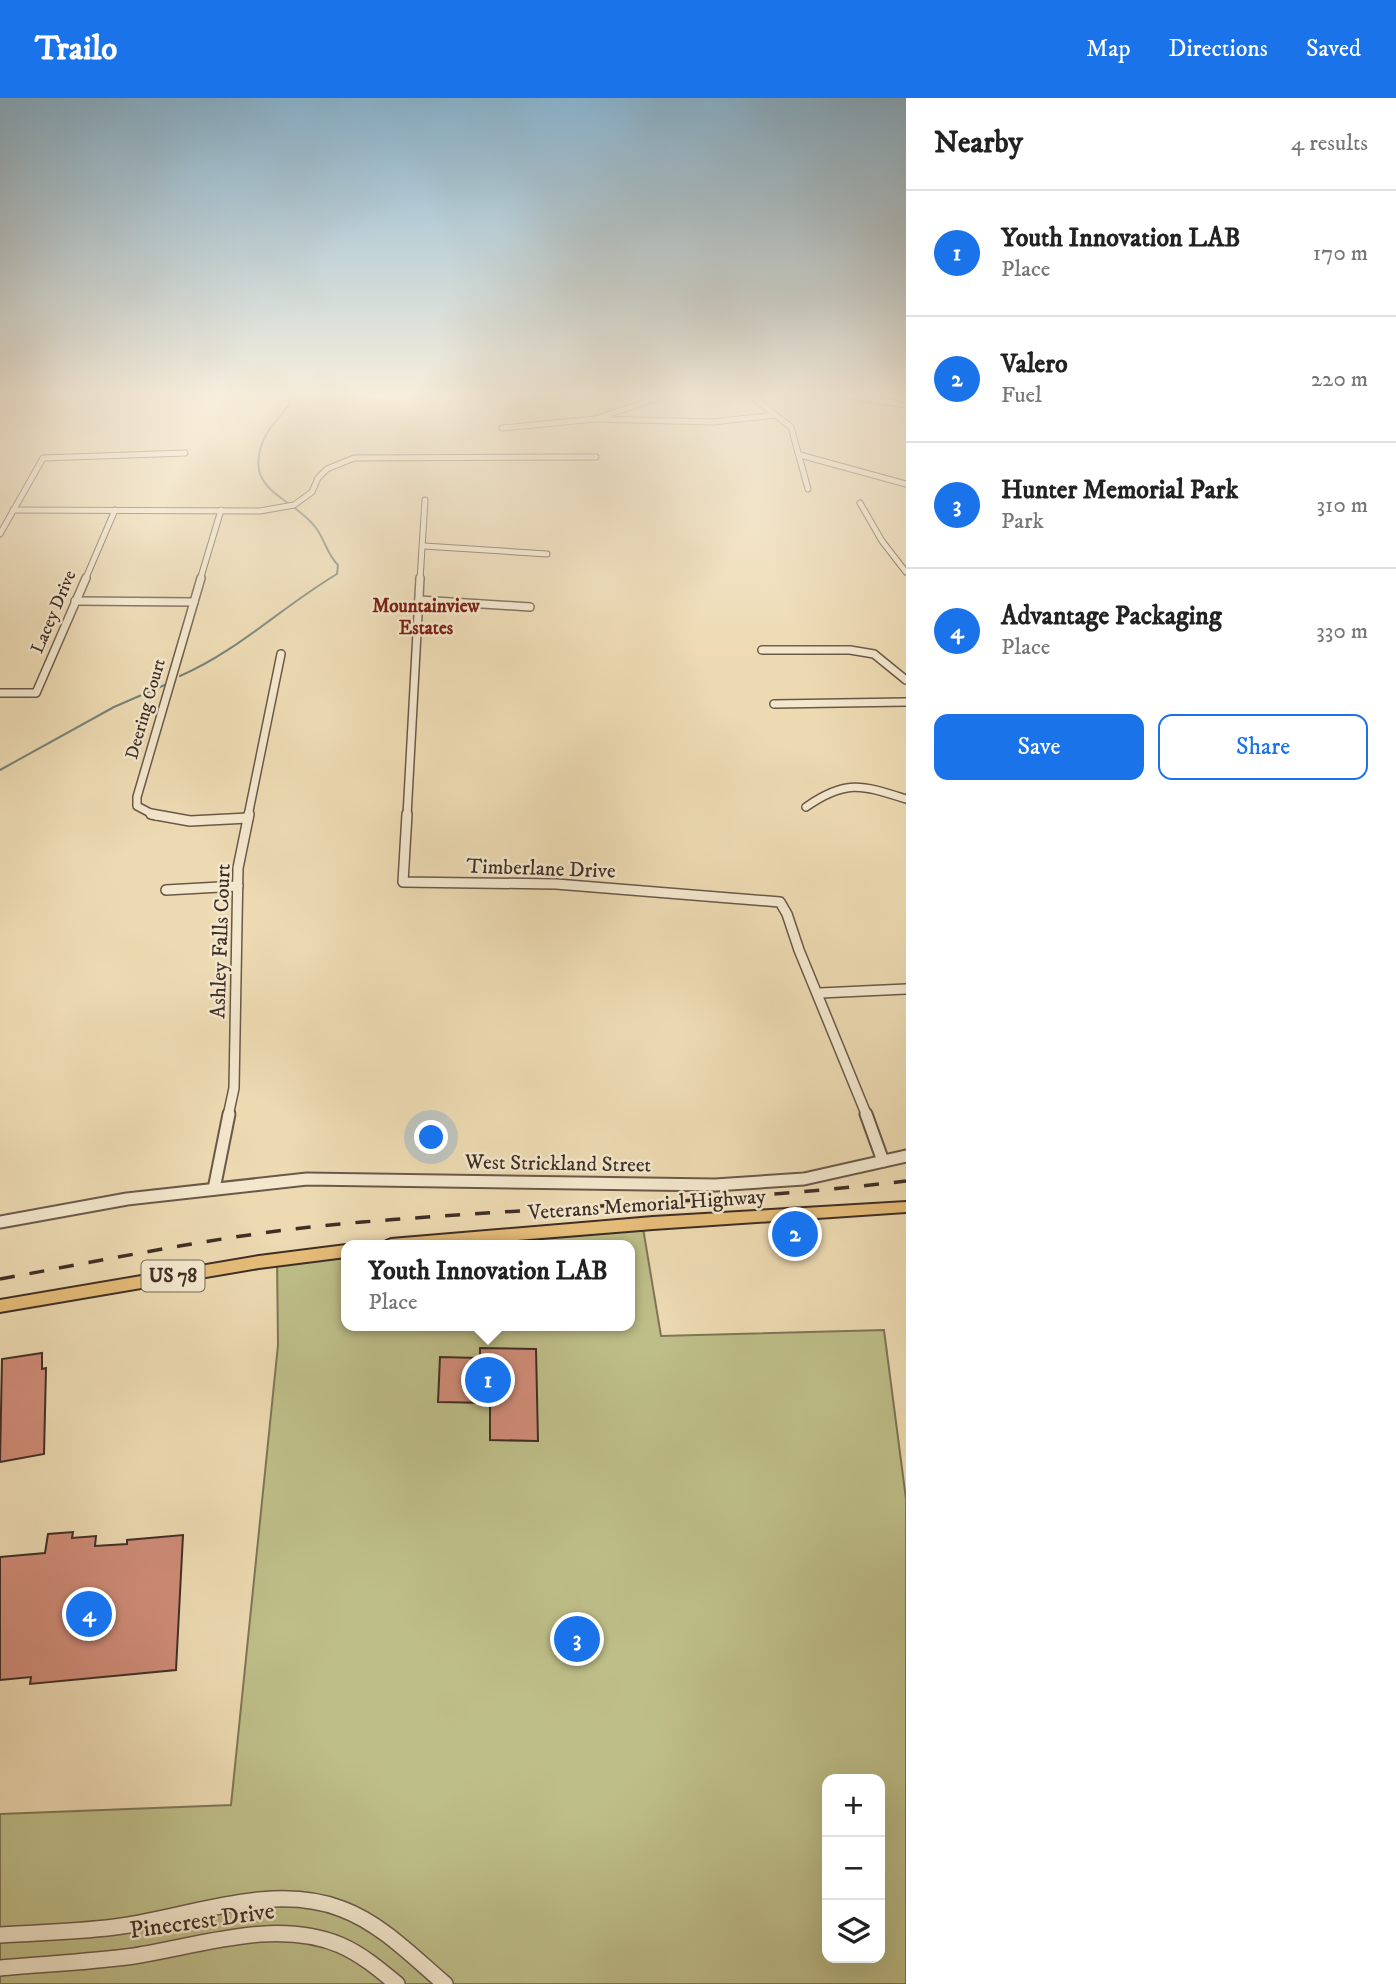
<!DOCTYPE html>
<html lang="en">
<head>
<meta charset="utf-8">
<style>
	:root { --surface:#fff; --page:#f2f2f2; --text:#222; --muted:#767676; --line:#e0e0e0; --accent:#1a73e8 }
	body { margin:0; font-family:"IM FELL DW Pica",serif; background:var(--page); color:var(--text) }
	.controls { position:absolute; right:21px; bottom:21px; display:grid; overflow:hidden; border-radius:14px; box-shadow:0 7px 28px #0002 }
	.controls button { width:63px; height:63px; display:grid; place-items:center; padding:0; border:0; border-bottom:2px solid var(--line); background:var(--surface); color:var(--text); font:35px sans-serif }
	.you { position:absolute; left:432px; top:1040px; width:24px; height:24px; margin:-18px; border:5px solid #fff; border-radius:50%; background:#1a73e8; box-shadow:0 0 0 10px #1a73e833 }
	.badge { display:grid; place-items:center; width:46px; height:46px; border-radius:50%; background:var(--accent); color:#fff; font-size:23px; font-weight:700 }
	.pin { position:absolute; translate:-50% -50%; border:4px solid #fff; box-shadow:0 2px 7px #0006 }
	.popup { position:absolute; left:341px; top:1142px; width:294px; height:91px; box-sizing:border-box; display:grid; place-content:center; border-radius:14px; background:var(--surface); filter:drop-shadow(0 2px 5px #0005); font-size:23px; white-space:nowrap; color:var(--muted) }
	.popup b { font-size:26px; color:var(--text) }
	.popup::after { content:''; position:absolute; left:50%; top:100%; margin-left:-14px; border:14px solid transparent; border-top-color:var(--surface) }
	.list { margin:0; padding:0; list-style:none }
	h2 { display:flex; justify-content:space-between; align-items:center; height:91px; margin:0; padding:0 28px; font-size:30px }
	h2 small { font-size:23px; font-weight:400; color:var(--muted) }
	.list li { display:grid; grid-template-columns:46px 1fr auto; gap:21px; align-items:center; box-sizing:border-box; height:126px; padding:0 28px; border-top:2px solid var(--line) }
	.list b { display:block; font-size:26px; white-space:nowrap }
	.list p { margin:0; font-size:23px; white-space:nowrap; color:var(--muted) }
	.list em { font-size:23px; font-style:normal; color:var(--muted) }
	.actions { display:flex; gap:14px; padding:21px 28px }
	.actions a { flex:1; padding:16px 0; border:2px solid var(--accent); border-radius:14px; text-align:center; font-size:24px; color:var(--accent) }
	.actions .main { background:var(--accent); color:#fff }
	.icon { flex:none; width:38px; height:38px; fill:none; stroke:currentColor; stroke-width:2; stroke-linecap:round; stroke-linejoin:round }
	.map { position:relative; flex:none; width:906px; height:1886px; overflow:hidden }
	header { display:flex; align-items:center; gap:42px; box-sizing:border-box; height:98px; padding:0 35px; background:var(--accent); color:#fff }
	header strong { font-size:33px }
	nav { display:flex; gap:38px; margin-inline-start:auto; font-size:24px }
	main { display:flex }
	aside { flex:1; background:var(--surface) }
	.map>svg:first-child { display:block }
</style>
</head>
<body>
<header>
<strong>Trailo</strong>
<nav><a>Map</a><a>Directions</a><a>Saved</a></nav>
</header>
<main>
<div class="map">
<svg width="906" height="1886" viewBox="0 0 906 1886">
	<rect width="100%" height="100%" fill="#eddab2"/>
	<filter id="stains"><feTurbulence type="fractalNoise" baseFrequency=".00286" numOctaves="4"/><feColorMatrix values="0 0 0 0 .2 0 0 0 0 .09 0 0 0 0 .02 0 0 0 .5 -.17"/></filter>
	<radialGradient id="worn" r=".72"><stop offset=".6" stop-color="#630" stop-opacity="0"/><stop offset="1" stop-color="#630" stop-opacity=".3"/></radialGradient>
	<path fill="#bebe88" stroke="#7e7657" stroke-width="2" fill-rule="evenodd" d="M643 1130 661 1238 884 1232 906 1401V1886H0V1716L231 1707 278 1247 277 1160 346 1155V1228H630V1147H434ZM827 1681H880V1860H827Z"/>
	<g fill="none" stroke-linecap="round" stroke-linejoin="round">
		<g stroke="#768279" stroke-width="2">
			<path d="M180 578C238 553 283 508 337 476L338 467C327 456 325 442 316 430 293 398 241 394 264 341 271 324 288 315 293 296"/>
			<path d="M0 672 114 609 167 586"/>
		</g>
	</g>
	<g fill="#d08c78" stroke="#3f2e26" stroke-width="2">
		<path d="M480 1250 536 1251 538 1343 490 1342V1305L438 1304 440 1259 480 1260Z"/>
		<path d="M42 1255V1271L46 1270 44 1356 0 1364 2 1261Z"/>
		<path d="M73 1434 72 1440 96 1438 95 1448 127 1446V1442L183 1437 176 1572 30 1586 31 1579 0 1582V1459L45 1455 48 1436Z"/>
	</g>
	<g fill="none" stroke-linecap="round" stroke-linejoin="round">
		<defs>
			<g id="minor-far4">
				<path d="M749 296 791 329 808 391"/>
				<path d="M835 296 906 307"/>
				<path d="M595 321 713 324 775 317"/>
				<path d="M502 330 595 321 670 296"/>
				<path d="M800 357 906 386"/>
				<path d="M860 405 882 443 906 474"/>
				<path d="M13 412 260 413 294 407 312 394 318 380 327 371 354 360 596 359"/>
				<path d="M0 436 43 360 185 355"/>
				<path d="M424 448 547 456"/>
				<path d="M85 482 115 412"/>
				<path d="M200 482 221 412"/>
				<path d="M420 482 425 402"/>
			</g>
			<g id="minor-far3">
				<path d="M419 502 530 509"/>
				<path d="M75 503 194 504"/>
				<path d="M762 552H850L874 556 906 582"/>
				<path d="M0 595H36L86 480"/>
				<path d="M774 606 906 604"/>
				<path d="M806 709C846 681 862 687 906 701"/>
				<path d="M156 718 137 708V699L201 480"/>
				<path d="M248 718 281 556"/>
				<path d="M407 718 420 480"/>
			</g>
			<g id="minor-far2">
				<path d="M151 716 190 723 248 720"/>
				<path d="M407 716 403 784 556 786 780 804 787 816 799 852 867 1018"/>
				<path d="M166 792 238 788"/>
				<path d="M820 895 906 891"/>
				<path d="M228 1018 234 990 238 770 249 716"/>
			</g>
			<g id="minor-far1">
				<path d="M866 1016 883 1063"/>
				<path d="M214 1091 229 1016"/>
				<path d="M0 1124 127 1101 307 1081 715 1087 804 1081 906 1058"/>
			</g>
			<g id="minor">
				<path d="M0 1837C41 1834 82 1834 122 1828 192 1818 273 1784 342 1811 382 1826 413 1859 445 1886"/>
				<path d="M0 1870C44 1866 90 1864 134 1858 199 1848 275 1820 340 1847 361 1856 379 1871 397 1886"/>
			</g>
			<g id="major">
				<path d="M906 1104V1114L653 1131 456 1147H384L386 1143 391 1141 653 1119Z"/>
				<path d="M346 1147V1159L259 1170 0 1214V1202L259 1158Z"/>
			</g>
		</defs>
		<use href="#minor-far4" stroke="#6a5949" stroke-width="7"/>
		<use href="#minor-far3" stroke="#6a5949" stroke-width="10"/>
		<use href="#minor-far2" stroke="#6a5949" stroke-width="12"/>
		<use href="#minor-far1" stroke="#6a5949" stroke-width="15"/>
		<use href="#minor" stroke="#6a5949" stroke-width="18"/>
		<use href="#major" stroke="#3f2e26" stroke-width="4"/>
		<use href="#minor-far4" stroke="#f3e7cd" stroke-width="5"/>
		<use href="#minor-far3" stroke="#f3e7cd" stroke-width="7"/>
		<use href="#minor-far2" stroke="#f3e7cd" stroke-width="9"/>
		<use href="#minor-far1" stroke="#f3e7cd" stroke-width="11"/>
		<use href="#minor" stroke="#f3e7cd" stroke-width="15"/>
		<use href="#major" fill="#e6bd79" fill-rule="evenodd"/>
		<path stroke="#3f2e26" stroke-width="3.5" stroke-dasharray="15 15" stroke-linecap="butt" d="M0 1181C116 1160 233 1135 351 1125 536 1109 722 1105 906 1083"/>
	</g>
	<linearGradient id="sky" x2="0" y2="1"><stop stop-color="#89b6d2"/><stop offset="0.53" stop-color="#f7eedc"/><stop offset="1" stop-color="#f7eedc" stop-opacity="0"/></linearGradient>
	<rect width="906" height="560" fill="url(#sky)"/>
	<g text-anchor="middle" dominant-baseline="central" stroke-width="5" stroke-linejoin="round" paint-order="stroke">
		<g font-size="18" fill="#3f2e26" stroke="#f3e7cd">
			<text transform="translate(54 514) rotate(-67)">Lacey Drive</text>
			<text transform="translate(146 611) rotate(-74)">Deering Court</text>
		</g>
		<g font-size="19" font-weight="bold" fill="#7a1f14" stroke="#f3e7cd">
			<text x="426" y="508">Mountainview<tspan x="426" dy="22">Estates</tspan></text>
		</g>
		<rect fill="#f3e7cd" stroke="#756658" stroke-width="2" x="141.5" y="1162.5" width="63" height="31" rx="5"/>
		<g font-size="19" font-weight="bold" fill="#3f2e26">
			<text x="173" y="1178">US 78</text>
		</g>
		<g font-size="21" fill="#3f2e26" stroke="#f3e7cd">
			<text transform="translate(541 771) rotate(2)">Timberlane Drive</text>
			<text transform="translate(221 843) rotate(-88)">Ashley Falls Court</text>
			<text transform="translate(558 1066) rotate(1)">West Strickland Street</text>
			<text transform="translate(647 1107) rotate(-4)">Veterans Memorial Highway</text>
		</g>
		<g font-size="24" fill="#3f2e26" stroke="#f3e7cd">
			<text transform="translate(202 1823) rotate(-8)">Pinecrest Drive</text>
		</g>
	</g>
	<rect width="100%" height="100%" filter="url(#stains)"/>
	<rect width="100%" height="100%" fill="url(#worn)"/>
</svg>
<div class="controls">
<button>+</button>
<button>−</button>
<button><svg class="icon" aria-label="layers" viewBox="0 0 24 24"><path d="M12 4l9 5-9 5-9-5zM3 14l9 5 9-5"/></svg></button>
</div>
<div class="you"></div>
<div class="pin badge" style="left:488px;top:1282px">1</div>
<div class="popup"><b>Youth Innovation LAB</b>Place</div>
<div class="pin badge" style="left:795px;top:1136px">2</div>
<div class="pin badge" style="left:577px;top:1541px">3</div>
<div class="pin badge" style="left:89px;top:1516px">4</div>
</div>
<aside>
<h2>Nearby<small>4 results</small></h2>
<ul class="list">
<li><span class="badge">1</span><div><b>Youth Innovation LAB</b><p>Place</p></div><em>170 m</em></li>
<li><span class="badge">2</span><div><b>Valero</b><p>Fuel</p></div><em>220 m</em></li>
<li><span class="badge">3</span><div><b>Hunter Memorial Park</b><p>Park</p></div><em>310 m</em></li>
<li><span class="badge">4</span><div><b>Advantage Packaging</b><p>Place</p></div><em>330 m</em></li>
</ul>
<div class="actions"><a class="main">Save</a><a>Share</a></div>
</aside>
</main>
</body>
</html>
